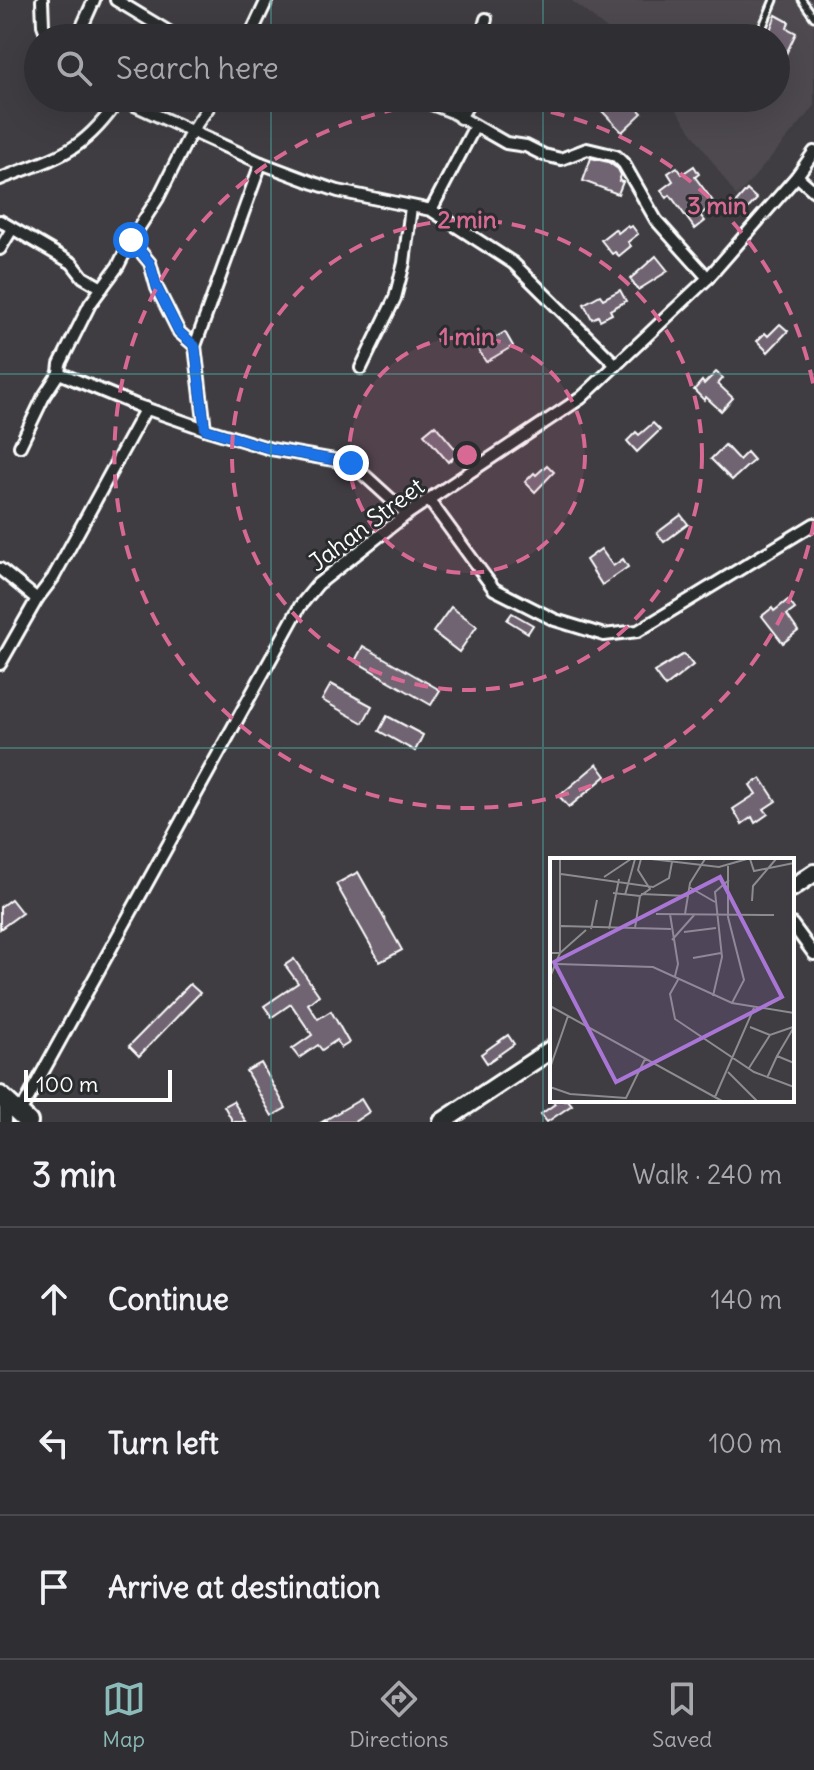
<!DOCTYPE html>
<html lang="en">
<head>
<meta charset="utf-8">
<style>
	:root { --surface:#2f2e32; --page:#37363a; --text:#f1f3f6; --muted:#a7a8ac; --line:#4a4a4d; --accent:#8bbbb9 }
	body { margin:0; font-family:Delius,sans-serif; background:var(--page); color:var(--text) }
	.scale { position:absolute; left:24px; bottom:20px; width:148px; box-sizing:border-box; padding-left:8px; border:4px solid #fff; border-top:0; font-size:22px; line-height:28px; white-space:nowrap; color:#fff; -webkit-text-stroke:6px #2a2d2e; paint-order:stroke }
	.stop { position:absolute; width:24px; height:24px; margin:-18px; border:6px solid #1a73e8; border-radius:50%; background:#fff }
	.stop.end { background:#1a73e8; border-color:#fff; box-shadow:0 2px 8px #0008 }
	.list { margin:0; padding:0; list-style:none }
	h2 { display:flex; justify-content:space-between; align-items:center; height:104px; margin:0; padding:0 32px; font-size:34px }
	h2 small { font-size:26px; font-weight:400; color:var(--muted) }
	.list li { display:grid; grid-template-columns:52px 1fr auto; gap:24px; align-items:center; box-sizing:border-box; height:144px; padding:0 32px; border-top:2px solid var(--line) }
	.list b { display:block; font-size:30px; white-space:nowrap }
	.list em { font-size:26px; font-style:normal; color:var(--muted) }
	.icon { flex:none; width:44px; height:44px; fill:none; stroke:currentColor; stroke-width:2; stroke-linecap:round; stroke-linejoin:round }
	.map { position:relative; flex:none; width:814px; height:1122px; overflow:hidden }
	.search { position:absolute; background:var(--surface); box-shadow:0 8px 32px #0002; left:24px; right:24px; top:24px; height:88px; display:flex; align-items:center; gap:20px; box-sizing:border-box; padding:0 28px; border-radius:44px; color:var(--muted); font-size:30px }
	.sheet { height:536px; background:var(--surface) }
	nav { display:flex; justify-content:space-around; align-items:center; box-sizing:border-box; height:112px; border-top:2px solid var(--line); background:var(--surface); font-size:22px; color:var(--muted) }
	nav a { display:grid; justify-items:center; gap:4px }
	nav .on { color:var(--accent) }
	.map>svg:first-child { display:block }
</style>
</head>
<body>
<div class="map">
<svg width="814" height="1122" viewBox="0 0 814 1122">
	<rect width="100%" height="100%" fill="#3f3d42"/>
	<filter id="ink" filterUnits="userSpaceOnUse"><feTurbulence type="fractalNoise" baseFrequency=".0125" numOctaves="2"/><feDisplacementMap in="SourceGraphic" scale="16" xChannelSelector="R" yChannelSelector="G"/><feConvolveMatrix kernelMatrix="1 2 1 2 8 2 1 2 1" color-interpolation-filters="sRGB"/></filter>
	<g filter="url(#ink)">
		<path fill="#4d4850" d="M571 0H814V107L737 197 668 98H776V38H618Z"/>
		<g fill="#6f6372" stroke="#fff" stroke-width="2">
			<path d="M776 15 789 22 787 28 796 33 776 75V38H767Z"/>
			<path d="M613 98H627L642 113 622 132 601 110Z"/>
			<path d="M591 158 608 162 618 169 621 175 619 181 623 182 618 194 583 181Z"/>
			<path d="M694 166 699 174 695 177 715 204 700 215 705 221 695 229 670 195 667 198 661 190 673 181 668 173 677 167 682 174Z"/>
			<path d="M747 190 757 199 743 214 734 205Z"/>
			<path d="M627 226 629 228 632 226 638 234 628 242 631 246 619 256 615 252 612 254 601 240 615 229 618 233Z"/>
			<path d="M656 256 668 271 638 290 630 279Z"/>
			<path d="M620 290 626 301 610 310 612 314 600 320 598 316 592 319 584 304 600 295 603 299Z"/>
			<path d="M780 324 788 331 768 352 757 341 765 333 768 336Z"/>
			<path d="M505 332 513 346 486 362 477 348Z"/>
			<path d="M716 372 723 378 718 384 733 398 721 411 706 397 704 400 694 390 702 381 704 384Z"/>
			<path d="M653 423 660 430 637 452 627 441 636 432 639 435Z"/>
			<path d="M435 425 459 453 448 462 424 434Z"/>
			<path d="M725 445 739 460 747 452 754 460 732 480 711 459Z"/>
			<path d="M547 465 554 472 535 492 525 482 534 473 536 475Z"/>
			<path d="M681 515 688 524 664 542 657 533Z"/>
			<path d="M601 549 613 566 623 559 628 567 602 585 586 560Z"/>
			<path d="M788 600 795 609 787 615 798 631 783 643 762 616 772 608 774 611Z"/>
			<path d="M451 607 477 626 459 652 433 632Z"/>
			<path d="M512 613 533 625 528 633 507 620Z"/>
			<path d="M363 646 440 690 431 705 355 661Z"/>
			<path d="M684 654 693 665 665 687 654 672Z"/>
			<path d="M331 684 372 706 363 723 322 700Z"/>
			<path d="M387 716 423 735 415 751 379 731Z"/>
			<path d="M597 764 606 776 569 807 559 796Z"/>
			<path d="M761 778 776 801 764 809 768 814 755 823 752 817 742 824 733 809 756 794 750 785Z"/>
			<path d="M358 872 402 950 380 962 336 884Z"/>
			<path d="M11 899 22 913 0 929V907Z"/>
			<path d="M294 959 319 995 308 1004 318 1019 331 1011 349 1043 341 1048 337 1040 322 1050 318 1045 299 1058 292 1049 312 1035 291 1004 272 1017 264 1006 298 983 285 965Z"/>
			<path d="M190 984 200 993 139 1056 129 1046Z"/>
			<path d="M508 1035 514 1044 487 1063 481 1054Z"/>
			<path d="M261 1063 286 1108 272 1116 246 1071Z"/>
			<path d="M361 1099 369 1112 354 1122H322Z"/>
			<path d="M552 1100H568L572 1105 547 1122 541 1114 555 1104Z"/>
			<path d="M233 1101 246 1122H233L224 1106Z"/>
		</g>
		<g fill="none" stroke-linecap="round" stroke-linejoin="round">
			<defs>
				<g id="lane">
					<path d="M802 0 814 17"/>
					<path d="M758 38 774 0"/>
				</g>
				<g id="street">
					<path d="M42 0 43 25 48 38"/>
					<path d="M116 0 179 38"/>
					<path d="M77 38 94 0"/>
					<path d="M249 38 267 0"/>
					<path d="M481 38 486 19"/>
					<path d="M119 98 261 163 314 183 338 191 431 210 513 263 616 365"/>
					<path d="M416 98 450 111 506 143 526 146 544 155 561 159 587 149 616 156 624 164 656 220 708 278"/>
					<path d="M460 118 472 98"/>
					<path d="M797 176 814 191"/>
					<path d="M0 179C59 156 83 153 120 98"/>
					<path d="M431 210 475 126"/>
					<path d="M0 221 72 263 83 277 102 288"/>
					<path d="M131 240 150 263 157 288 179 332 195 346"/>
					<path d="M0 249 12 229"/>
					<path d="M361 368 395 298 404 263 411 207"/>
					<path d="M59 373 136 405 205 429 271 449 351 463 407 514"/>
					<path d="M205 429 195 346 261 163"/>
					<path d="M20 446 44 396 59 373 60 364 90 304 118 266 131 240 158 198 191 132 215 98"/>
					<path d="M429 500 494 589 555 620 604 635 638 631 814 524"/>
					<path d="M0 569 37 599"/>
					<path d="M0 664 37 599 53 578 146 408"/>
					<path d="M792 924 814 954"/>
					<path d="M20 1113 300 606 318 584 407 514 581 398 708 278 797 176 814 152"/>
					<path d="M5 1122V1100"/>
				</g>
				<g id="primary">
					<path d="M792 888 814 873"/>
					<path d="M442 1122 552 1049"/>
				</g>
				<path id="highway" d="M0 1096 28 1122"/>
			</defs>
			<use href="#lane" stroke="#fff" stroke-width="11"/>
			<use href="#street" stroke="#fff" stroke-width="16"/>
			<use href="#primary" stroke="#fff" stroke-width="22"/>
			<use href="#highway" stroke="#fff" stroke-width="24"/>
			<use href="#lane" stroke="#2a2d2e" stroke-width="5"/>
			<use href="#street" stroke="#2a2d2e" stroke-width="10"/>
			<use href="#primary" stroke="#2a2d2e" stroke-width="16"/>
			<use href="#highway" stroke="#2a2d2e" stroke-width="18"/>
		</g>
	</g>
	<g fill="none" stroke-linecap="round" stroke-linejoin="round" filter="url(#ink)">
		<path stroke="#1a73e8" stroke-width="10" d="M131 240 150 263 157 288 179 332 195 346 205 429 271 449 351 463"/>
	</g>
	<path fill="none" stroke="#4b9892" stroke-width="2" stroke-opacity="0.55" d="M271 0V38M543 0V38M271 98V1122M543 98V1122M0 374H814M0 748H814"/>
	<circle cx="467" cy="455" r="118" fill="#d76994" fill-opacity=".12"/>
	<g fill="none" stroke="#d76994" stroke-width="4" stroke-dasharray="14 10">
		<circle cx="467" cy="455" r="118"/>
		<circle cx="467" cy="455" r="235"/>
		<path d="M814 522A353 353 0 1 1 814 388"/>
	</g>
	<g text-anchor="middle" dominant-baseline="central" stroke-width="6" stroke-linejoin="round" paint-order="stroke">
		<g font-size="24" fill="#fff" stroke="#2a2d2e">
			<text transform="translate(366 524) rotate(-37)">Jahan Street</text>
		</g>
	</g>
	<g transform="translate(550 858)">
		<rect width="244" height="244" fill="#3f3d42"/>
		<path fill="none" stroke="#8c8b8e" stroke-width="2" d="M101 1 169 9 197 1M200 1 204 13 244 5M178 8V59L194 122 182 145M11 16 103 29 119 20 122 4M54 19 81 1M139 29 165 44M63 35 90 38 100 31 88 12 91 1M91 36 137 38M75 37 85 1M202 43 203 28 226 1M106 56 224 57M120 56 128 106 125 118M135 56 140 25 155 1M11 68 121 71M85 70 90 38M41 71 47 42M59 71 69 21M134 74 166 70M122 82 145 56M0 95H10L36 72M143 100 171 95M7 106 103 109 182 145 244 155M0 119 10 95V1M129 120 120 136 125 161 204 214 244 229M163 138 172 99 165 34 179 22M0 148 172 243M200 169 220 177 243 169M244 169 227 198 244 205M0 210 18 158M199 210 220 177M178 214 207 243M217 220 227 198M0 229 20 236 76 240 95 201M165 239 204 150"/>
		<path fill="#a976d5" fill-opacity="0.15" stroke="#a976d5" stroke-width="4" d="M170 19 232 139 66 224 4 104Z"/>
		<rect width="244" height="244" fill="none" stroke="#fff" stroke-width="4"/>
	</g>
	<circle cx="467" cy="455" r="12" fill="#d76994" stroke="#2a2d2e" stroke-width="4"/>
	<g font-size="24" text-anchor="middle" font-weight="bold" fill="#d76994" stroke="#2a2d2e" stroke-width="6" stroke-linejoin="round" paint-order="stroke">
		<text x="717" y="214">3 min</text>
		<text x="467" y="228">2 min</text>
		<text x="467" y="345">1 min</text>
	</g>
</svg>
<div class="scale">100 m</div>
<div class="stop" style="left:131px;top:240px"></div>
<div class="stop end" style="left:351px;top:463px"></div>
<div class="search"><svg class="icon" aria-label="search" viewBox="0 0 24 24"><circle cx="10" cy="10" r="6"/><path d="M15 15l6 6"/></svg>Search here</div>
</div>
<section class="sheet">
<h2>3 min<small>Walk · 240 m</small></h2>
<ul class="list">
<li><svg class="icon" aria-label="ahead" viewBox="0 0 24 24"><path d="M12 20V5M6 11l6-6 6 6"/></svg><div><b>Continue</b></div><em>140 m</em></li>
<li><svg class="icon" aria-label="left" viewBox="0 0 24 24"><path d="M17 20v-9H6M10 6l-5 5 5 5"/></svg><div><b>Turn left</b></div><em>100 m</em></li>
<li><svg class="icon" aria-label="arrive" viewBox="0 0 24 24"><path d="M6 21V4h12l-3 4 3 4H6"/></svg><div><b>Arrive at destination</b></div></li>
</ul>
</section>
<nav>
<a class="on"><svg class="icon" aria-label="map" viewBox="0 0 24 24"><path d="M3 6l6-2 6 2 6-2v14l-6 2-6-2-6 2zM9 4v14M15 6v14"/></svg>Map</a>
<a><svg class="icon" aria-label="directions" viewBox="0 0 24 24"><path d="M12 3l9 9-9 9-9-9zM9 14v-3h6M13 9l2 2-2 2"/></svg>Directions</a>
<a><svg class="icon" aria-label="saved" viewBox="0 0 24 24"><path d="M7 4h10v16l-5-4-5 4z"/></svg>Saved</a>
</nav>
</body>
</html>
